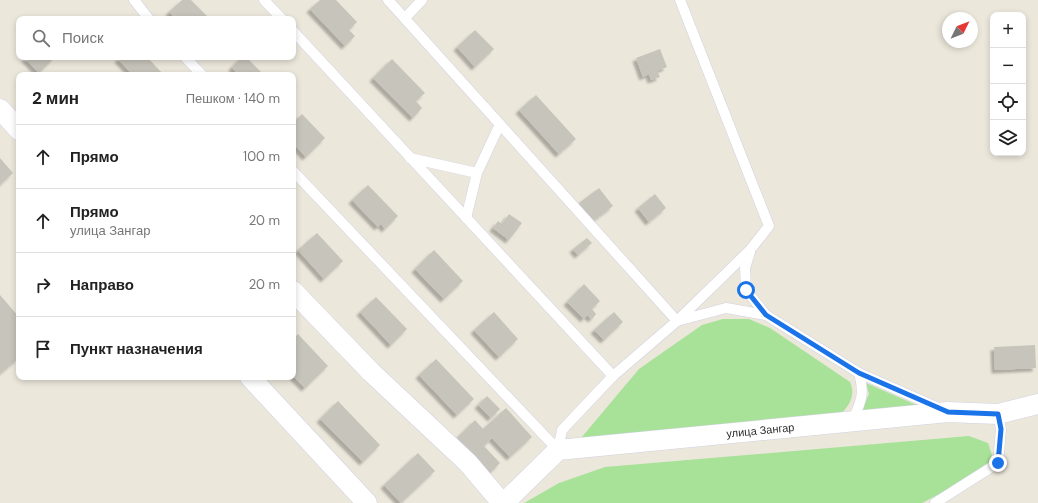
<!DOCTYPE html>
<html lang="ru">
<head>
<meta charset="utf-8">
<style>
	:root { --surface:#fff; --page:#f6f6f6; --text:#222; --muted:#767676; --line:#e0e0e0 }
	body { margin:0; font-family:"DM Sans",sans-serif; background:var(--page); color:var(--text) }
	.controls { position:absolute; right:12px; top:12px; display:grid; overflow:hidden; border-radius:8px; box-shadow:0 2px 6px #0003 }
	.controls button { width:36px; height:36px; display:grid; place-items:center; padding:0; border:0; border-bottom:1px solid var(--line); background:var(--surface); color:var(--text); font:20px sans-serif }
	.compass { position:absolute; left:942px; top:12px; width:36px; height:36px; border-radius:50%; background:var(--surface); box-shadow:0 2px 6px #0003; rotate:47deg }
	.stop { position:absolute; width:12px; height:12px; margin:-9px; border:3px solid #1a73e8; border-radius:50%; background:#fff }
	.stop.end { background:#1a73e8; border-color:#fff; box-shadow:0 1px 4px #0008 }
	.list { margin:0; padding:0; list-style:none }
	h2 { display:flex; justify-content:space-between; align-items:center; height:52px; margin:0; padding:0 16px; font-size:17px }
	h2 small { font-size:13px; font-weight:400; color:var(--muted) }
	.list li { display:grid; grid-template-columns:26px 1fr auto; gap:12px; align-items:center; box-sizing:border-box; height:64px; padding:0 16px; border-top:1px solid var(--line) }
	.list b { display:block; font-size:15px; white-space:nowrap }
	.list p { margin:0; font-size:13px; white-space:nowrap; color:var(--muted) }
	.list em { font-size:13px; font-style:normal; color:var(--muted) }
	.icon { flex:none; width:22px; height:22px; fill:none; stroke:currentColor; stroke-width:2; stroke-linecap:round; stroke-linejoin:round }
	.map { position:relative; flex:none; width:1038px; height:503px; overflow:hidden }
	.search { position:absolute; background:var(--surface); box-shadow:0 2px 6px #0003; left:16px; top:16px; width:280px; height:44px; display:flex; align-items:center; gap:10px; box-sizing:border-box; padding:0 14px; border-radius:8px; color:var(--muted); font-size:15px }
	.panel { position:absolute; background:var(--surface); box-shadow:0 2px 6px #0003; left:16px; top:72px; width:280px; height:308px; border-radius:8px }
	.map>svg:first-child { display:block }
</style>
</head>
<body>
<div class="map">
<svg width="1038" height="503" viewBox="0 0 1038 503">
	<defs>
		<filter id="shadow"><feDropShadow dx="-3.5" dy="3.5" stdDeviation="1" flood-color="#0004"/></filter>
	</defs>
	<rect width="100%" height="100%" fill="#ece7db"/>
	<g fill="#a7e298">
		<path d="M723 319H749L770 328 850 382C857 397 847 409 836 418L581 438 639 369 702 325Z"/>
		<path d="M866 383 921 407 858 417 869 394Z"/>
		<path d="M969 436 988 443 992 455 988 464 949 489 922 503H524L559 483 605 467Z"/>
	</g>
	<g fill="#c7c4bb" filter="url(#shadow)">
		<path d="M182 0H191L210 19H176L169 12Z"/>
		<path d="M320 0H336L357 22 349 30 355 36 345 46 310 9Z"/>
		<path d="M475 30 494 49 475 67 457 47Z"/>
		<path d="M660 49 667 67 657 71 660 77 651 80 649 74 643 77 636 58Z"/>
		<path d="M24 57H55L39 73Z"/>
		<path d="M120 57H147L164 75H133L118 59Z"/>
		<path d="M242 57H246L264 75H238L232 67Z"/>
		<path d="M392 59 425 93 416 101 422 108 413 118 373 78Z"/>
		<path d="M536 95 576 139 559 154 519 110Z"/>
		<path d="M302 114 325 138 306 157 293 143V123Z"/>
		<path d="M0 158 13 173 0 185Z"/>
		<path d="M368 185 398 216 385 229 381 224 378 227 352 200Z"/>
		<path d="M599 188 613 206 593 221 579 203Z"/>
		<path d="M655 194 666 208 649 222 638 208Z"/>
		<path d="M509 214 522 223 509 240 493 228 498 221 502 224Z"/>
		<path d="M317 233 343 261 324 279 298 250Z"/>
		<path d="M587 238 592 243 578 255 573 249Z"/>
		<path d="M434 250 463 281 444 299 415 269Z"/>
		<path d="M584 284 600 301 592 309 596 314 592 319 587 315 584 319 567 302Z"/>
		<path d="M0 295 19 317V358L0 374Z"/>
		<path d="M376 297 407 329 391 345 360 312Z"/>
		<path d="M494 312 518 339 499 357 474 330Z"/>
		<path d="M614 312 623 322 604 340 594 330Z"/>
		<path d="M298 334 328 366 305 388 293 376V339Z"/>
		<path d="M1035 345 1036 368 995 370 994 347Z"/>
		<path d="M436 359 474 399 457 415 419 375Z"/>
		<path d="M487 396 500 409 491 418 478 405Z"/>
		<path d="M338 401 380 445 363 462 320 419Z"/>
		<path d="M506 408 532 437 510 457 492 438 484 446 500 463 490 473 457 438 475 420 483 429Z"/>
		<path d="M418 453 435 471 401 503 384 485Z"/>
	</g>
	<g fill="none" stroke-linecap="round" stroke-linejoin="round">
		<defs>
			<g id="service">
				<path d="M134 0 149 19"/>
				<path d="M264 0 282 19"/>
				<path d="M388 0 677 321 726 308 766 315 859 373 941 409"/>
				<path d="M405 18 422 0"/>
				<path d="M293 31 613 376"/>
				<path d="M185 57 202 75"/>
				<path d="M410 158 477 173"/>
				<path d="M293 171 558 450"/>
				<path d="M466 218 477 173 500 124"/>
				<path d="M750 252 745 268 746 290 766 315"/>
				<path d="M852 422C861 402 865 395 859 373"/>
				<path d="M558 450 562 430 613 376 677 321 750 250 769 226 680 0"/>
				<path d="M935 503 998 463 1001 429 998 414"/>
			</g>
			<g id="minor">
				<path d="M0 109 19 130"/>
				<path d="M293 291 371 372 468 463 502 503"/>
				<path d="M250 377 367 503"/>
				<path id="s1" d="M504 503 558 450 948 412 998 414 1038 404"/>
			</g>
		</defs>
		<use href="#service" stroke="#d1d1e2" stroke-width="11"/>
		<use href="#minor" stroke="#d1d1e2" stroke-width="21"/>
		<use href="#service" stroke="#fff" stroke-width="10"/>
		<use href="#minor" stroke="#fff" stroke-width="20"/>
	</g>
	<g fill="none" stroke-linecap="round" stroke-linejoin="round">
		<path stroke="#1a73e8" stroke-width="5" d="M746 290 766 315 859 373 948 412 998 414 1001 429 998 463"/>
	</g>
	<g text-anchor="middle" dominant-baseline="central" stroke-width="3.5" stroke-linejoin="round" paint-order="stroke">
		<g font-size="11" fill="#2a2a2a" stroke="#fff">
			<text stroke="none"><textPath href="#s1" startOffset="279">улица Зангар</textPath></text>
		</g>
	</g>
</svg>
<div class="controls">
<button>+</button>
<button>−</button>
<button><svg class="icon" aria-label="locate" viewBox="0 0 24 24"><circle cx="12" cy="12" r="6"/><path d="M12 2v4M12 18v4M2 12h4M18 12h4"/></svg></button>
<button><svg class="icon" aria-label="layers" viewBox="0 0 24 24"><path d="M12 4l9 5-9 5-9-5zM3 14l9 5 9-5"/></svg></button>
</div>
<svg class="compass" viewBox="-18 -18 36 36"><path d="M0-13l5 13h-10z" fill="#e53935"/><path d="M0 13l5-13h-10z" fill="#767676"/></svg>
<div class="stop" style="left:746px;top:290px"></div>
<div class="stop end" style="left:998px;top:463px"></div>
<div class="search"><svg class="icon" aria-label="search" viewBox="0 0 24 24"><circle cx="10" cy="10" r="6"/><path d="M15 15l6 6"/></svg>Поиск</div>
<section class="panel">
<h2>2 мин<small>Пешком · 140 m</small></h2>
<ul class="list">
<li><svg class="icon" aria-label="ahead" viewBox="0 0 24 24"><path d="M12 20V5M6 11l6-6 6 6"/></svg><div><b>Прямо</b></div><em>100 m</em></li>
<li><svg class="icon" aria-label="ahead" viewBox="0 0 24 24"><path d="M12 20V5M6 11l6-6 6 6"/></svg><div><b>Прямо</b><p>улица Зангар</p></div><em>20 m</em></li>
<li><svg class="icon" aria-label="right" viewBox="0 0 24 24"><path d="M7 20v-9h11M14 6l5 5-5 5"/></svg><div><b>Направо</b></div><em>20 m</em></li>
<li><svg class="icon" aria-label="arrive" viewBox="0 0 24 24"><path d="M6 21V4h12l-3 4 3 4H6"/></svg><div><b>Пункт назначения</b></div></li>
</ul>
</section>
</div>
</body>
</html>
